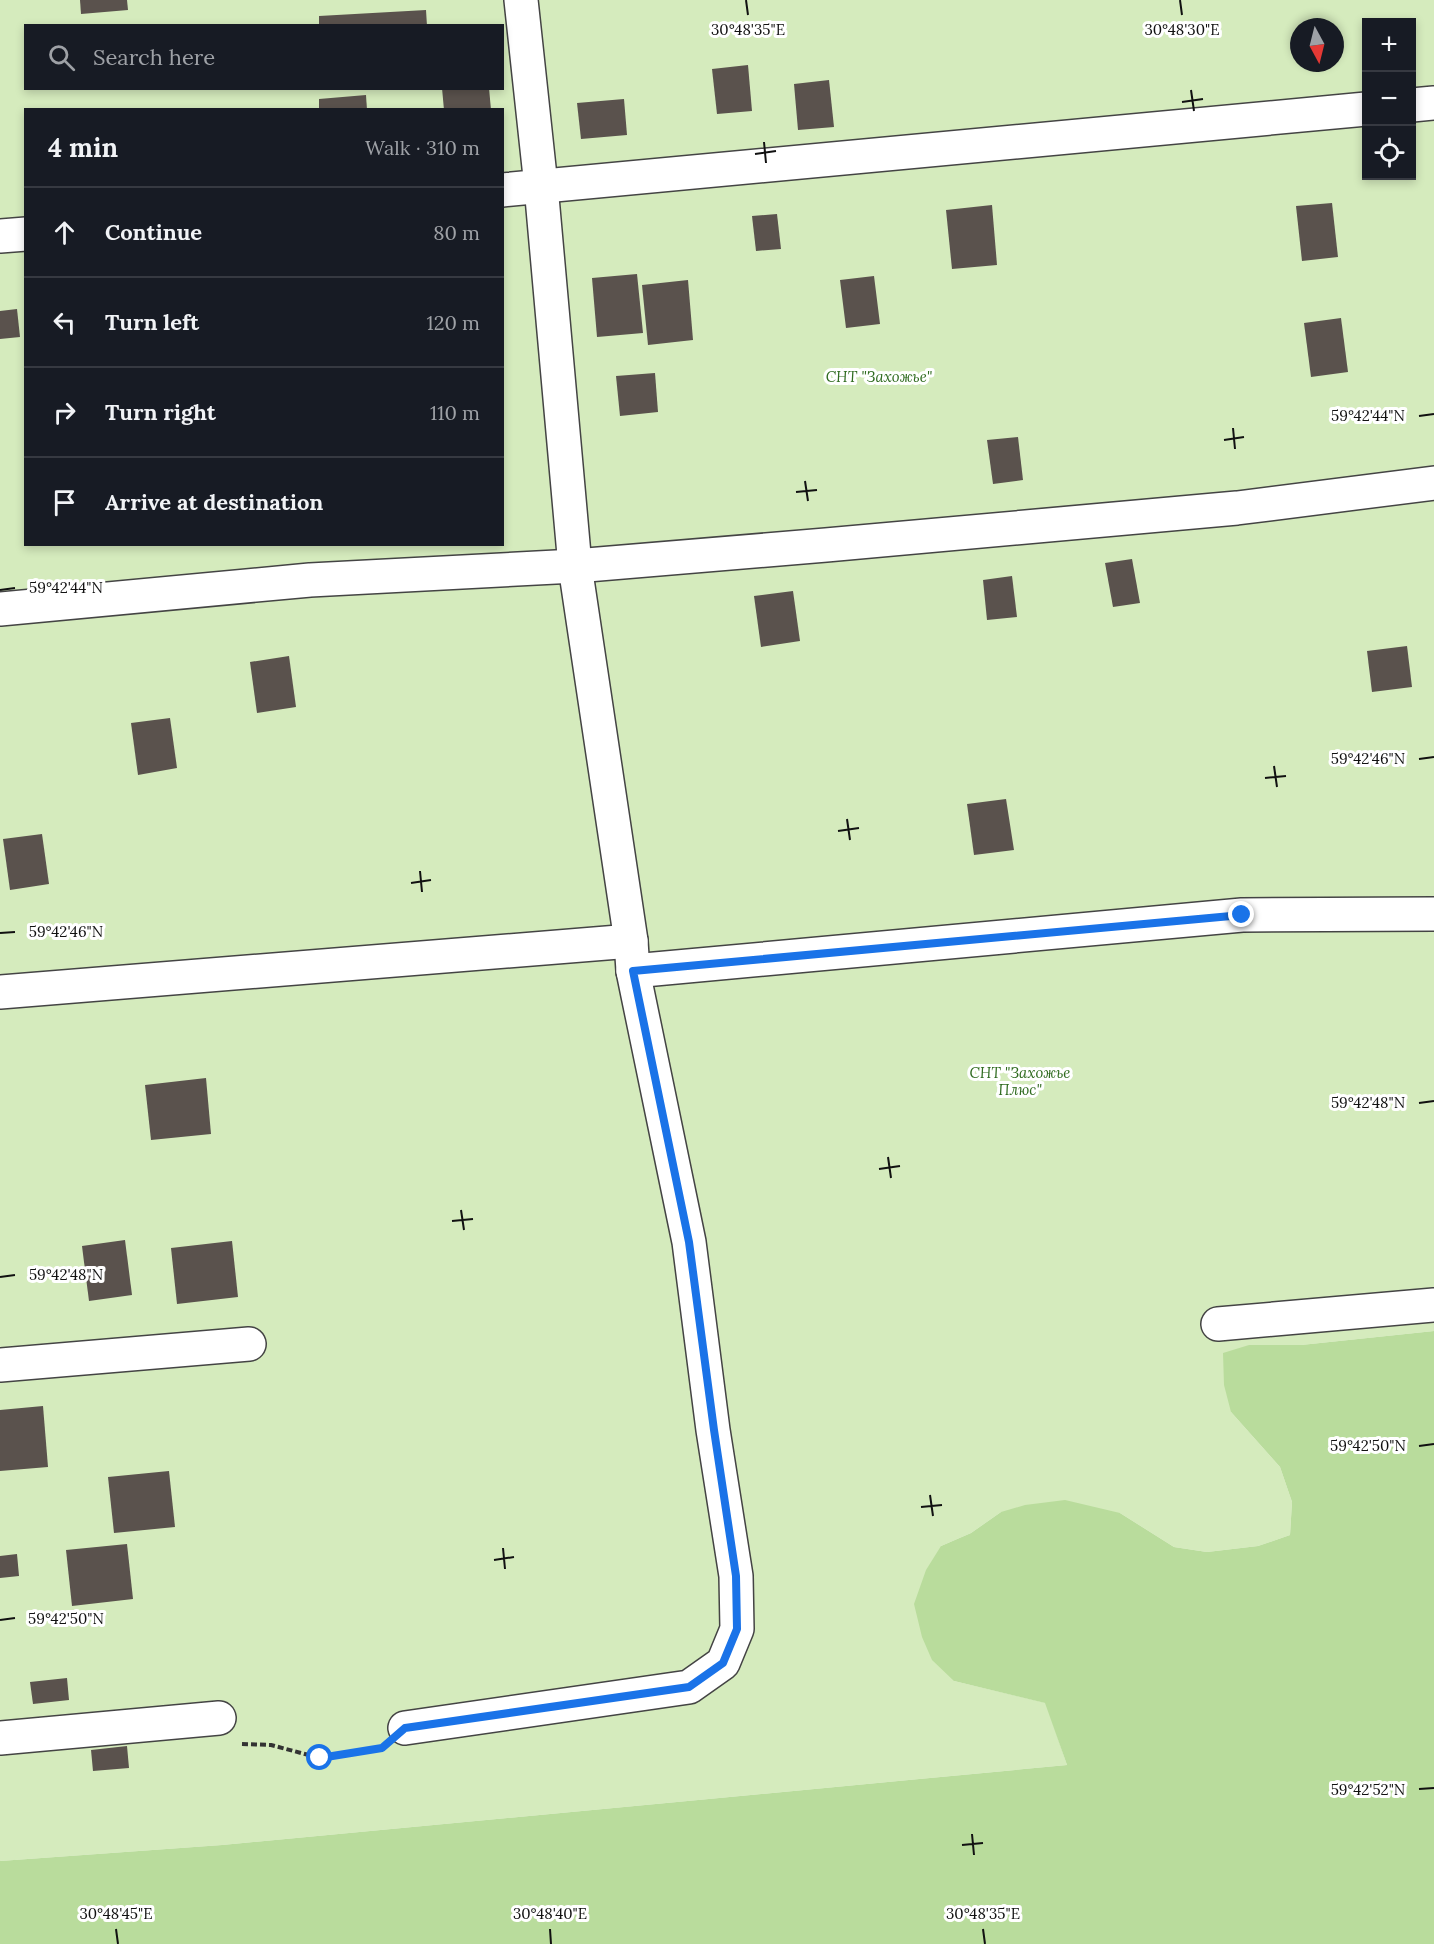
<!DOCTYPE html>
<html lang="en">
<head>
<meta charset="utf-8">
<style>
	:root { --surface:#171b24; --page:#20242c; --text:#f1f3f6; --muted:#9ea1a6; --line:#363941 }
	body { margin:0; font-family:Lora,serif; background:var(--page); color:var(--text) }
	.controls { position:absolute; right:18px; top:18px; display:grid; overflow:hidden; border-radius:0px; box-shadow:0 3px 9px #0003 }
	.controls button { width:54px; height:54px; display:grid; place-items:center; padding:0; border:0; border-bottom:2px solid var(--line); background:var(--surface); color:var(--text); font:30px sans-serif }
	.compass { position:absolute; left:1290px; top:18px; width:54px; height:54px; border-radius:50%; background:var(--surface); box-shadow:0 3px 9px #0003; rotate:173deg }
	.stop { position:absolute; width:18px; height:18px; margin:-14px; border:4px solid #1a73e8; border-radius:50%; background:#fff }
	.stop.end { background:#1a73e8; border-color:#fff; box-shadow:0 2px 6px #0008 }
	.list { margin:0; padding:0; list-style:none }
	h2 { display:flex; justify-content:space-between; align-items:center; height:78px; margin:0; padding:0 24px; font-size:26px }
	h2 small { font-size:20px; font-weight:400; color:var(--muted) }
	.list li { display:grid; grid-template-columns:39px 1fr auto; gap:18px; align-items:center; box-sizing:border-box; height:90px; padding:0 24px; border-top:2px solid var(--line) }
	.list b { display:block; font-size:22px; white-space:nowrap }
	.list em { font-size:20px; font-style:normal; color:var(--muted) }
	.icon { flex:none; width:33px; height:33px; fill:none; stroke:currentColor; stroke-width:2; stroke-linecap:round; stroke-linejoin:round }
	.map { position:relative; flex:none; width:1434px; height:1944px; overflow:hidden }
	.search { position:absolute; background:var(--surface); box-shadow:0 3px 9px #0003; left:24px; top:24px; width:480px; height:66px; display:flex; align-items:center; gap:15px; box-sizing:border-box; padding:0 21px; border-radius:0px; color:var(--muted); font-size:22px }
	.panel { position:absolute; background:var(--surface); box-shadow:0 3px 9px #0003; left:24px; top:108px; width:480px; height:438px; border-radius:0px }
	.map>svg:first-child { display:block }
</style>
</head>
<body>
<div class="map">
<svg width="1434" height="1944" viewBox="0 0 1434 1944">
	<rect width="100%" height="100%" fill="#fffdf5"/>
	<path fill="#d5ebbd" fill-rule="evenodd" d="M0 0H1434V1331L1301 1345H1249L1231 1412 1280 1467 1292 1502 1290 1535 1258 1546 1207 1552 1174 1547 1120 1513 1001 1512 971 1533 941 1546 954 1681 1046 1703 1067 1765 222 1845 0 1861ZM1366 22H1412V176H1366ZM26 26H502V88H26ZM1299 27H1335V63H1299ZM26 110H502V544H26Z"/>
	<path fill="#b9dc9c" d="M1434 1331V1944H0V1861L222 1845 1067 1765 1045 1703 954 1681 932 1660 922 1637 914 1604 926 1570 941 1546 971 1533 1001 1512 1025 1505 1065 1500 1120 1513 1174 1547 1207 1552 1258 1546 1290 1535 1292 1502 1280 1467 1231 1412 1224 1385 1223 1353 1249 1345H1301Z"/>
	<g fill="#5a524d">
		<path d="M80 0H127L128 10 81 14Z"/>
		<path d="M426 10 427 26H319V16Z"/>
		<path d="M748 65 752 111 717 114 712 69Z"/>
		<path d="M829 80 834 127 798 130 794 84Z"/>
		<path d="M442 88H489L491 110H444Z"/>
		<path d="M366 95 367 110H319V99Z"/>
		<path d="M624 99 627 135 581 139 577 103Z"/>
		<path d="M1332 203 1338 257 1302 261 1296 206Z"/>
		<path d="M992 205 997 265 952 269 946 210Z"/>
		<path d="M777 214 781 249 756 251 752 216Z"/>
		<path d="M637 274 643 333 597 337 592 278Z"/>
		<path d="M874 276 880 324 846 328 840 280Z"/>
		<path d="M688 280 693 340 648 345 642 285Z"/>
		<path d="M17 309 20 337 0 339V311Z"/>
		<path d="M1341 318 1348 372 1311 377 1304 323Z"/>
		<path d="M655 373 658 412 620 416 616 376Z"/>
		<path d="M1018 437 1023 480 993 484 987 440Z"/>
		<path d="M1132 559 1140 603 1113 607 1105 563Z"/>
		<path d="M1012 576 1017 617 987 620 983 580Z"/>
		<path d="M793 591 800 641 761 647 754 596Z"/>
		<path d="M1407 646 1412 687 1372 692 1367 651Z"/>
		<path d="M289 656 296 707 257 713 250 662Z"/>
		<path d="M170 718 177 768 138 775 131 723Z"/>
		<path d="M1006 799 1014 850 974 855 967 804Z"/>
		<path d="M42 834 49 884 10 890 3 839Z"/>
		<path d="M206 1078 211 1134 151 1140 145 1085Z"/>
		<path d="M125 1240 132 1295 89 1301 82 1246Z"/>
		<path d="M232 1241 238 1297 177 1304 171 1248Z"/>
		<path d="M43 1406 48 1467 0 1471V1410Z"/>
		<path d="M169 1471 175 1527 114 1533 108 1477Z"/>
		<path d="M127 1544 133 1599 72 1606 66 1550Z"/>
		<path d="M17 1554 19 1576 0 1578V1556Z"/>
		<path d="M67 1678 69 1700 33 1704 30 1682Z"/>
		<path d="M127 1746 129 1768 93 1771 91 1750Z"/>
	</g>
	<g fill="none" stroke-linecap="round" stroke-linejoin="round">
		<defs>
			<g id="minor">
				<path d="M1412 105 1434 103"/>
				<path d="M502 190 1366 109"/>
				<path d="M0 236 26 234"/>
				<path d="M0 609 310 580 575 566 826 545 1237 508 1434 483"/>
				<path d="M633 971 1242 915 1434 914"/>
				<path d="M0 992 631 941"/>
				<path d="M1218 1324 1434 1305"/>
				<path d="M0 1365 249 1344"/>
				<path d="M405 1728 689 1687 723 1663 737 1629 736 1576 713 1430 689 1242 633 971 631 941 575 566 541 186 521 0"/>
				<path d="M0 1738 219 1718"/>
			</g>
		</defs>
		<use href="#minor" stroke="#444" stroke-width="36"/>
		<path stroke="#333" stroke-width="4" stroke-dasharray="6 3" stroke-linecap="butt" d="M242 1744 271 1745 320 1758 378 1748"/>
		<use href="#minor" stroke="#fff" stroke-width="33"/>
	</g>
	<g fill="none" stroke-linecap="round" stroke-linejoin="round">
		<path stroke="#1a73e8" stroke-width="8" d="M320 1758 382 1748 405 1728 689 1687 723 1663 737 1629 736 1576 714 1430 689 1242 633 971 1242 915"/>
	</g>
	<path fill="none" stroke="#111" stroke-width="2" d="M746 0 748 15M1180 0 1182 15M1191 90 1194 111M1182 102 1203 99M764 142 766 163M755 154 776 151M1419 416 1434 414M1233 428 1235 449M1224 440 1244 437M805 481 808 501M796 492 817 490M0 590 15 588M1419 759 1434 757M1274 766 1277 787M1265 778 1286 776M847 819 850 840M838 831 859 828M420 871 422 892M411 883 431 880M0 933 15 932M1419 1103 1434 1101M888 1157 891 1178M879 1169 900 1166M461 1210 464 1230M452 1221 473 1219M0 1277 15 1275M1419 1446 1434 1444M930 1495 933 1516M921 1507 942 1505M503 1548 505 1569M494 1560 514 1557M0 1620 15 1618M1419 1789 1434 1788M972 1834 974 1855M962 1845 983 1843M116 1929 118 1944M550 1929 551 1944M983 1929 985 1944"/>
	<g text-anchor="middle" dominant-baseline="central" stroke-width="6" stroke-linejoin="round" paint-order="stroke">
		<g font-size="15" font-style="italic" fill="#2f6b1f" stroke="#fff">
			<text x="879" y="376">СНТ "Захожье"</text>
			<text x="1020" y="1072">СНТ "Захожье<tspan x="1020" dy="17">Плюс"</tspan></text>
		</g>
	</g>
	<g font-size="15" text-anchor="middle" fill="#111" stroke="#fff" stroke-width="6" stroke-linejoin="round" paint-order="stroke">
		<text x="748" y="35">30°48'35"E</text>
		<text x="1182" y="35">30°48'30"E</text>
		<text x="1368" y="421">59°42'44"N</text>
		<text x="66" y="593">59°42'44"N</text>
		<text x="1368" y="764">59°42'46"N</text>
		<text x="66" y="937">59°42'46"N</text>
		<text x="1368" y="1108">59°42'48"N</text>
		<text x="66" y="1280">59°42'48"N</text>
		<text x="1368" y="1451">59°42'50"N</text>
		<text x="66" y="1624">59°42'50"N</text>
		<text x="1368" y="1795">59°42'52"N</text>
		<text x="116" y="1919">30°48'45"E</text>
		<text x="550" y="1919">30°48'40"E</text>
		<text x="983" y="1919">30°48'35"E</text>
	</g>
</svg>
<div class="controls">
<button>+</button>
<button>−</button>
<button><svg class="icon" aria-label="locate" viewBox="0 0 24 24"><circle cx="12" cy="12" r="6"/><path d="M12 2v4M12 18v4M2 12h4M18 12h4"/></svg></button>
</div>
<svg class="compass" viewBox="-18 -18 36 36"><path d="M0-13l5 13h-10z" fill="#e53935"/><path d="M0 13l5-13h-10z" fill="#9ea1a6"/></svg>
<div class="stop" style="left:320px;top:1758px"></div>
<div class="stop end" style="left:1242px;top:915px"></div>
<div class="search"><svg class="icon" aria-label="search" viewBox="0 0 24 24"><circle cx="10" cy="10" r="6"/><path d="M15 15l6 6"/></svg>Search here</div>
<section class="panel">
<h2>4 min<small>Walk · 310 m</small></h2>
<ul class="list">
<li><svg class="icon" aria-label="ahead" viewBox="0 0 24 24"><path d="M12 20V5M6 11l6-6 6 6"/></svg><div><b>Continue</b></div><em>80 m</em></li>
<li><svg class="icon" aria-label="left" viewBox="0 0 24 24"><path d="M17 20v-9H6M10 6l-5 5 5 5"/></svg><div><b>Turn left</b></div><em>120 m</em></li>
<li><svg class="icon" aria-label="right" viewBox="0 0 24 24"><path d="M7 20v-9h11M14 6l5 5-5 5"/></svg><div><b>Turn right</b></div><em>110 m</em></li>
<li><svg class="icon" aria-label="arrive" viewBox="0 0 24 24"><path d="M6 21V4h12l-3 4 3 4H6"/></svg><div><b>Arrive at destination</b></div></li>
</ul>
</section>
</div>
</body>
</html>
